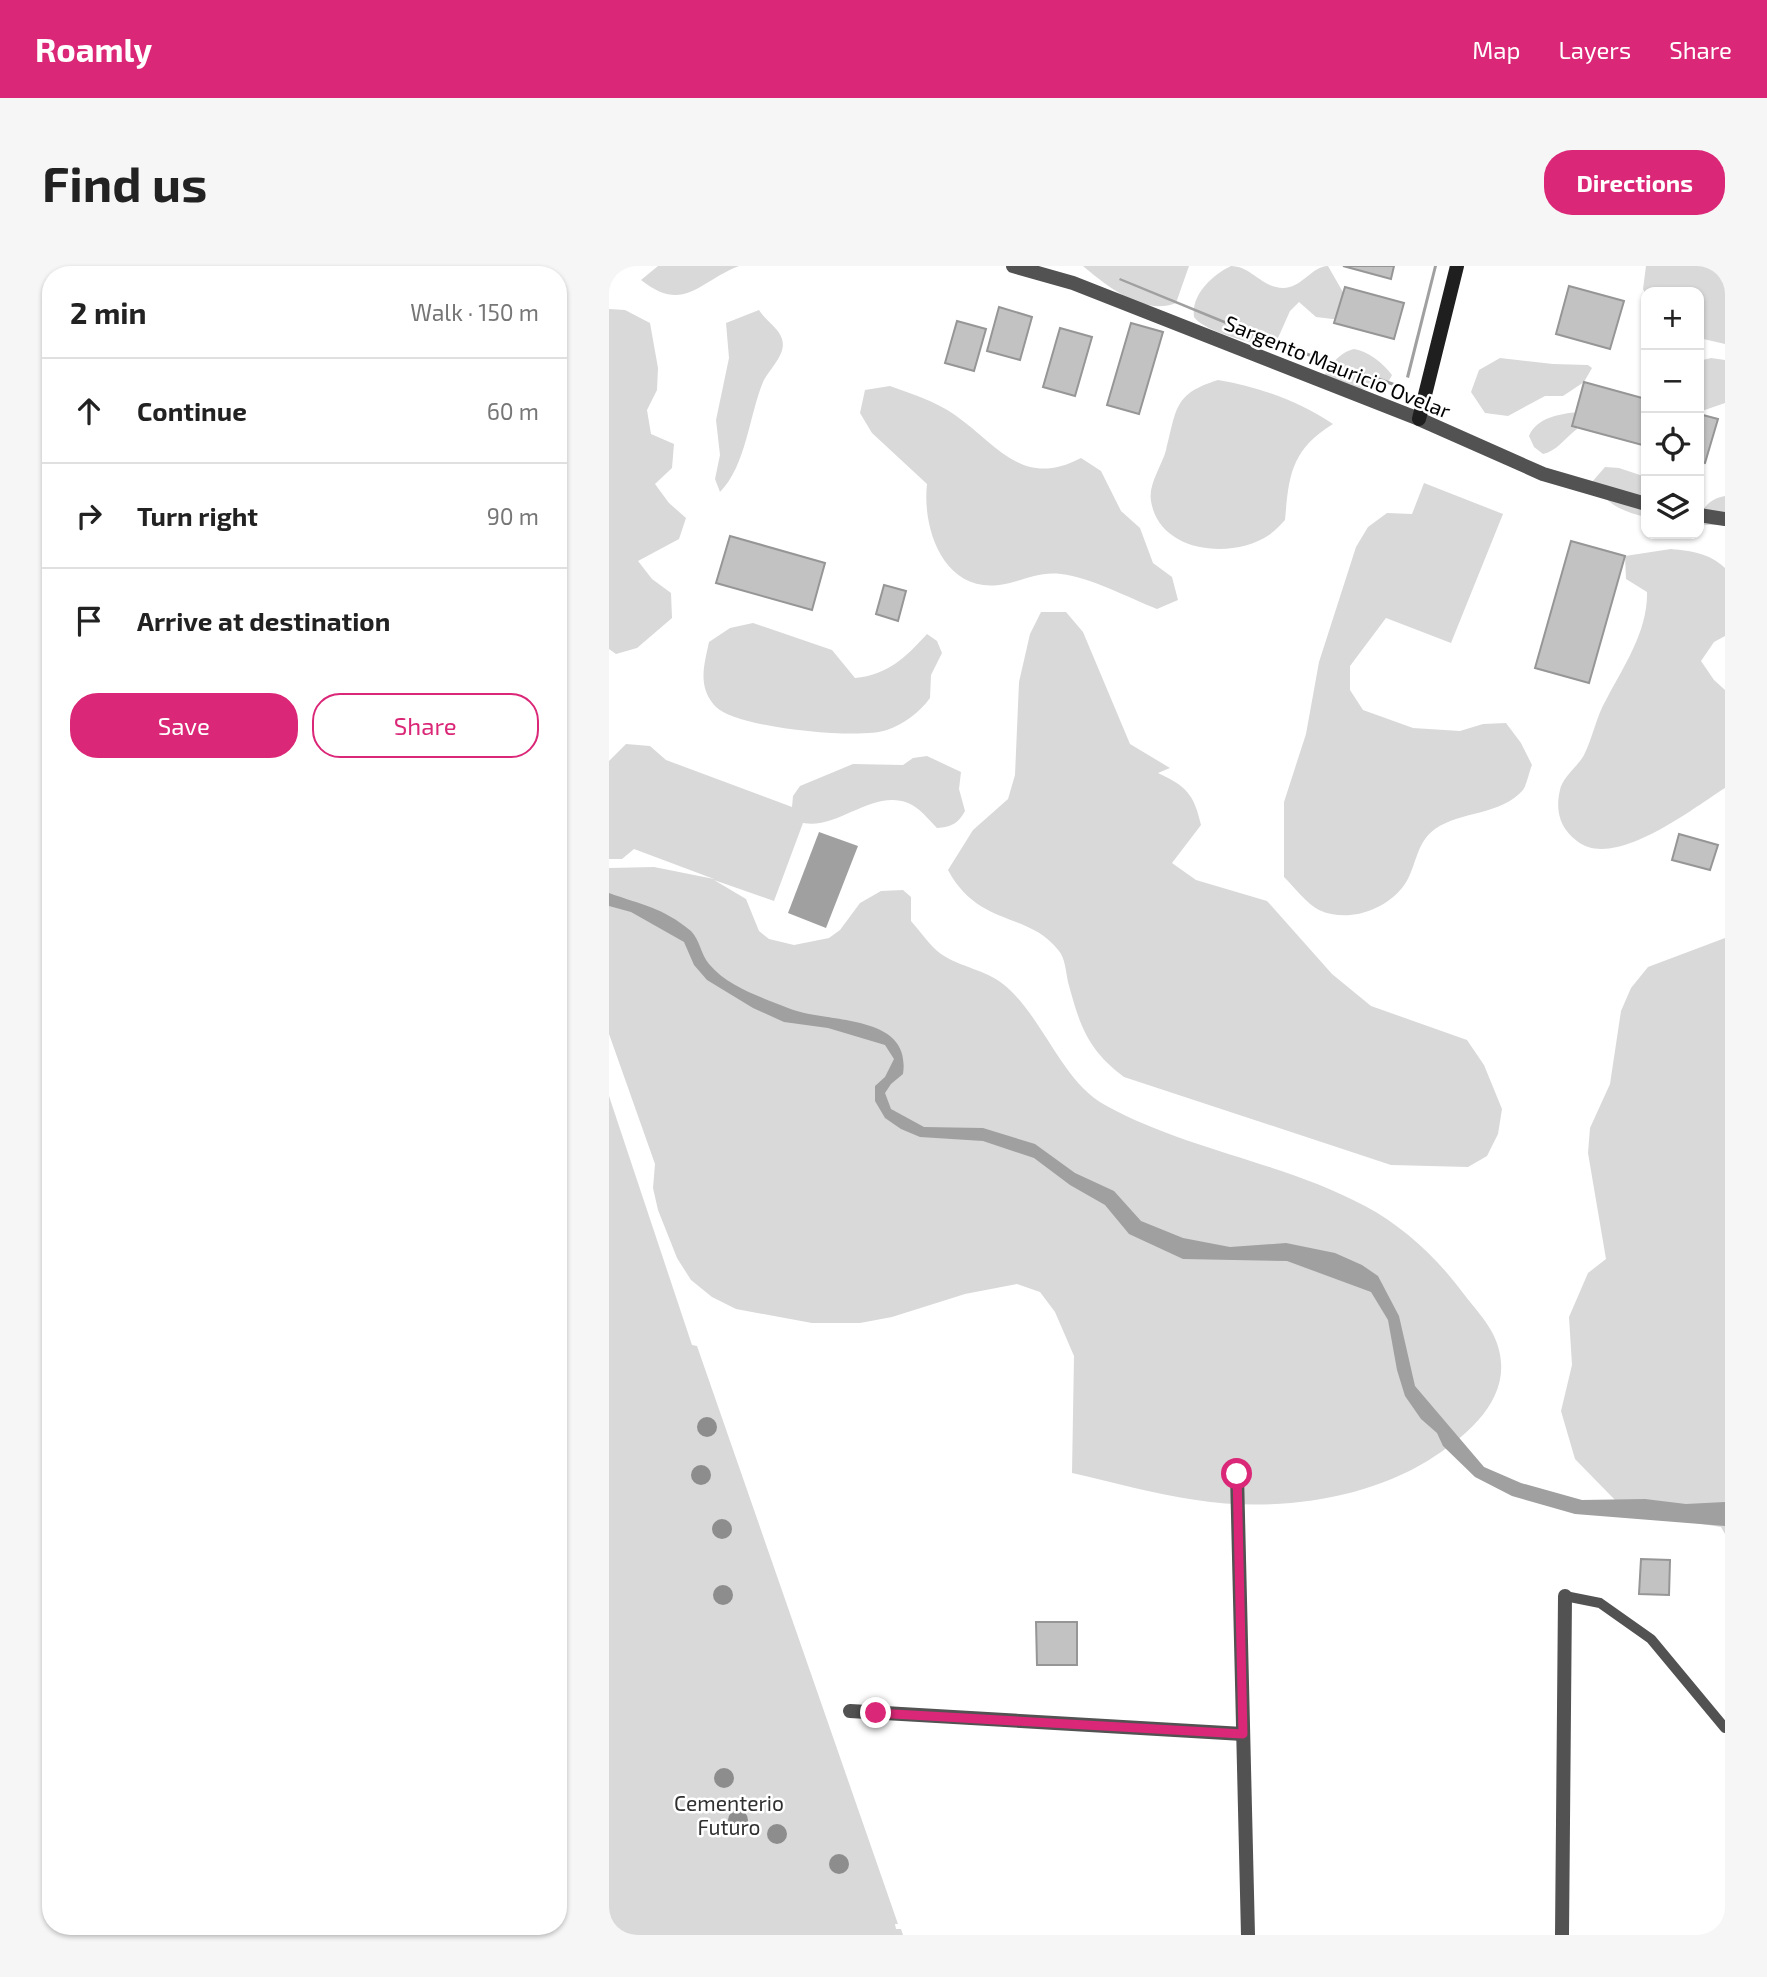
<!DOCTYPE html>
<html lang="en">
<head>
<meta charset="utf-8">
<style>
	:root { --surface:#fff; --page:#f6f6f6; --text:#222; --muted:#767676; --line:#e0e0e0; --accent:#db2777 }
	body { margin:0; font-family:"Exo 2",sans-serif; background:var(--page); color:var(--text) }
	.controls { position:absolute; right:21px; top:21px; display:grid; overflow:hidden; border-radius:14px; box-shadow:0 2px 5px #0004 }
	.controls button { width:63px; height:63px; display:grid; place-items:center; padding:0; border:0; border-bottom:2px solid var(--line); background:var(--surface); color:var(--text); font:35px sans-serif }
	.stop { position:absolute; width:21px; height:21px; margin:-16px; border:5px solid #db2777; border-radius:50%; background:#fff }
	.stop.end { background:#db2777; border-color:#fff; box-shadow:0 2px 7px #0008 }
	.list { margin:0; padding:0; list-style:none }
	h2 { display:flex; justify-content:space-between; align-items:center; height:91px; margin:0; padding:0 28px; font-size:30px }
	h2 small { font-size:23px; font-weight:400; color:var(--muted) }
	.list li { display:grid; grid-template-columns:46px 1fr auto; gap:21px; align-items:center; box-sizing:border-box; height:105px; padding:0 28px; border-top:2px solid var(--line) }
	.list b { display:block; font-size:26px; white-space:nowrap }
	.list em { font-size:23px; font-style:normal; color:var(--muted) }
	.actions { display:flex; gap:14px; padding:21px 28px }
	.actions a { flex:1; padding:16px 0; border:2px solid var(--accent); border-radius:28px; text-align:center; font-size:24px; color:var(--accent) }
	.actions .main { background:var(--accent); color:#fff }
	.icon { flex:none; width:38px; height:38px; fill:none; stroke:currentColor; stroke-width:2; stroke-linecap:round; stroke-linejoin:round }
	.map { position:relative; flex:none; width:1116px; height:1669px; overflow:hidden; border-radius:28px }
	header { display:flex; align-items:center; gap:42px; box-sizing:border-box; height:98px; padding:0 35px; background:var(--accent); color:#fff }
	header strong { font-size:33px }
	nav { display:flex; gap:38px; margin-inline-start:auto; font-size:24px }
	.intro { display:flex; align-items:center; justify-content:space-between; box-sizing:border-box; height:168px; padding:0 42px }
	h1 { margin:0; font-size:49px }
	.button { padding:18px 32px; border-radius:28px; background:var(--accent); color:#fff; font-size:24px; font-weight:700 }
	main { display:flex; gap:42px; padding:0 42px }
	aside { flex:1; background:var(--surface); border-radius:28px; box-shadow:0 2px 5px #0004 }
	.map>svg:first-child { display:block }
</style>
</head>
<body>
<header>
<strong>Roamly</strong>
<nav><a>Map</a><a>Layers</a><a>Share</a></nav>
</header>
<div class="intro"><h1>Find us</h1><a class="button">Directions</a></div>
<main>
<aside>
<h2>2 min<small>Walk · 150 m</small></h2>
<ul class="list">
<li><svg class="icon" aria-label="ahead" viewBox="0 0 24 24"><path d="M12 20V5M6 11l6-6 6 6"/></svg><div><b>Continue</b></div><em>60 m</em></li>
<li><svg class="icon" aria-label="right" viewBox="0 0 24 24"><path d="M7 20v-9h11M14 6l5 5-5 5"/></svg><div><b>Turn right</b></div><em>90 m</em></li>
<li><svg class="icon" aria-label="arrive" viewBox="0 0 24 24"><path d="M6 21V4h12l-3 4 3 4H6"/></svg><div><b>Arrive at destination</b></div></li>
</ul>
<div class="actions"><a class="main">Save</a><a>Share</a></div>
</aside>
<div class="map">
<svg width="1116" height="1669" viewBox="0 0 1116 1669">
	<rect width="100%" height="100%" fill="#fff"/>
	<g fill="#d9d9d9">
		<path d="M49 0H130C89 16 75 48 32 14Z"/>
		<path d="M474 0H580L567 37C534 50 498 20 474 0Z"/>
		<path d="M622 0C642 0 653 22 674 22 693 22 703 0 719 0L735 28 732 54 707 51 690 36 681 45 669 72C662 75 655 78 647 77 632 75 593 63 585 51 582 29 603 9 622 0Z"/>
		<path d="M1037 0H1116V78L1090 72V26L1037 29 1034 23Z"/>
		<path d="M0 43 16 44 41 57 49 102 48 124 38 144 42 168 65 178 63 202 46 218 60 237 77 252 70 273 29 295 43 313 62 327 63 352 28 382 7 388 0 383Z"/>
		<path d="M150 44C156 54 170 62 173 73 178 88 160 103 154 116 140 150 137 200 111 226L106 213 111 189 107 154 120 92 117 57Z"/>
		<path d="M745 83C759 85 774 97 783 109 772 135 734 119 714 114 718 101 731 86 745 83Z"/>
		<path d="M891 92 944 98 979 99 983 102 975 116 954 130H936L899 150 876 147 862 126 870 104Z"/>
		<path d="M1102 92 1116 94V137L1090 146V95Z"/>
		<path d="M609 114C650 121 690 135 724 158 682 184 680 209 676 254 671 259 666 265 660 269 623 294 550 287 542 235 539 218 553 200 557 184 568 143 564 128 609 114Z"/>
		<path d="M281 120C303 128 326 135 346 149 389 179 413 223 472 192L492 205 512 245 531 262 544 297 563 311 569 334 548 343C520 332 481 311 452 308 429 305 412 316 390 319 334 326 313 262 318 218L263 167 251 147 256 124Z"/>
		<path d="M969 146 968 163C956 172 948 185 934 188L925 181 920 170C928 151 951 148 969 146Z"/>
		<path d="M996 201 1010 202 1037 211V251C1013 246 996 237 983 216Z"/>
		<path d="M815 217 894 248 842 377 777 352 741 400V424L754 444 804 462 851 465 874 458 897 457 912 477 923 499C920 506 918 518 914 524 893 549 852 545 826 563 805 578 808 604 793 622 774 645 738 657 710 644 698 638 685 621 675 611V536L697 468 710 396 747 281 759 261 778 247 803 248Z"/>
		<path d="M1116 230V259H1090C1090 244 1101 232 1116 230Z"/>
		<path d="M1062 283C1083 285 1100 287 1116 302V370L1105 376 1092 395 1105 414 1116 424V522C1084 542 1005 605 968 575 951 562 946 545 951 524 953 512 969 500 975 489 984 471 987 451 997 434 1015 400 1039 365 1038 326L1017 313 1016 290Z"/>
		<path d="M432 346H457L474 366 521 478 561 502 549 507C577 520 585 528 592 559L563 597 587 614 658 635 723 708 762 740 858 774 875 799 893 843 889 868 878 890 859 901 782 899 515 811C478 783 471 760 459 716 457 706 456 692 450 685 420 645 370 662 339 604L364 564 399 533 406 509 410 416 421 368Z"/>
		<path d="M144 357 223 384 246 412C279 409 297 391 318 368L328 375 333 387 322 409 321 432C311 446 295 458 278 464 251 474 127 462 107 441 88 421 95 400 100 376L121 362Z"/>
		<path d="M17 478 41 480 57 494 183 541 184 530 191 520 244 498 294 499 304 492 318 490 352 506 350 523 356 545C349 558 342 561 328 562 320 554 310 541 299 537 263 523 229 564 194 557L165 635 105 614 137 633 150 665 160 673 185 679 220 672 231 664 251 637 272 625 294 624 302 631V655C311 665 321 680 332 688 351 701 377 704 394 718 434 750 452 815 496 839 577 884 674 896 756 940 794 960 829 993 854 1027 864 1040 877 1054 884 1068 912 1125 863 1167 820 1194 754 1235 662 1246 587 1234 545 1228 504 1216 463 1207L465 1090 446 1046 431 1026 408 1018 356 1028 283 1051 251 1057H203L127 1043 103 1031 82 1014 68 992 49 944 44 922 46 898 0 768V602L45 601 105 613 25 583 13 593H0V495Z"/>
		<path d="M1116 672V1268L1112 1261 1028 1248 1007 1235 966 1193 952 1145 963 1099 960 1051 979 1007 997 993 979 887 981 862 1001 818 1012 745 1022 722 1039 701Z"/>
		<path d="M0 830 83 1079 88 1080 289 1658H286L287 1663H292L294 1669H0Z"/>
	</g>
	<g fill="#a0a0a0">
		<path d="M825 0H828L800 112 797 111Z"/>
		<path d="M511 12 668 76 794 120 793 123 667 79 510 14Z"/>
		<path d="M210 566 249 580 217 662 179 647Z"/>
		<path d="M0 627C33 639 53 641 82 665 91 674 92 689 100 698 119 721 152 731 179 742 217 758 303 746 294 808L282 818 276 827 282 843 315 861 374 862 426 878 466 907 505 925 532 955 574 972 621 981 677 977 726 987 753 999 769 1010 790 1050 806 1120 875 1201 912 1217 973 1234 1036 1233 1077 1238 1116 1236V1260L966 1248 903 1230 866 1211 834 1180 828 1167 812 1153 796 1130 788 1104 779 1054 762 1026 678 995 574 993 520 968 496 939 461 919 425 892 374 875 311 871 292 863 276 852 266 835V820L276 811 285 793 276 779 219 762 175 756 144 742 98 714 85 699 75 676 22 646 0 640Z"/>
	</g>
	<g fill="#c2c2c2" stroke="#969696" stroke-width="2">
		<path d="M734 0H785L782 13Z"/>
		<path d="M960 20 1015 35 1001 83 947 68Z"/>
		<path d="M736 21 795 37 785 73 725 57Z"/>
		<path d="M390 41 423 51 411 94 378 85Z"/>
		<path d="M348 55 377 63 365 105 336 97Z"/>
		<path d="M522 57 554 66 530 148 498 139Z"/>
		<path d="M451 62 483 71 466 130 434 121Z"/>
		<path d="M975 116 1037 133V180L963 160Z"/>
		<path d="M1090 148 1109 153 1096 197 1090 195Z"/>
		<path d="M121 270 216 297 203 344 107 317Z"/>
		<path d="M962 275 1016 290 980 417 926 402Z"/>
		<path d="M275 319 297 325 289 355 267 348Z"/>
		<path d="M1070 568 1109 579 1101 604 1063 594Z"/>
		<path d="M1032 1293 1061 1294 1060 1329 1030 1328Z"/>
		<path d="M427 1356H468V1399H428Z"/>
	</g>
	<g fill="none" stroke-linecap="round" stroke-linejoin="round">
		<path stroke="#525252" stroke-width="10" d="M956 1330 991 1337 1042 1373 1116 1462"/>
		<g stroke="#525252" stroke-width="14">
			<path d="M404 0 464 17 810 153 934 208 1037 238"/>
			<path d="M1090 249 1116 253"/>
			<path d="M628 1208 639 1669"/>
			<path d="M241 1445 634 1468"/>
			<path d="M953 1669 956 1330"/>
		</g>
		<path stroke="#1f1f1f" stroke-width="14" d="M810 153 848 0"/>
	</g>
	<g fill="#8d8d8d">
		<circle cx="98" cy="1161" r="10"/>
		<circle cx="92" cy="1209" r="10"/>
		<circle cx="113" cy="1263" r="10"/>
		<circle cx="114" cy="1329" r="10"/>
		<circle cx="115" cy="1512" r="10"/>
		<circle cx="129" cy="1554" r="10"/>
		<circle cx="168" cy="1568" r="10"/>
		<circle cx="230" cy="1598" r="10"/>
	</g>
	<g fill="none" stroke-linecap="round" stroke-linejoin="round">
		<path stroke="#db2777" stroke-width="9" d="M267 1447 634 1468 628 1208"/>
	</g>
	<g text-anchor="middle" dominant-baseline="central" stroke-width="5" stroke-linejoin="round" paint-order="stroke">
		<g font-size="21" fill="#000" stroke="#fff">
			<text transform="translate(729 100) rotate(22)">Sargento Mauricio Ovelar</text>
		</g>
		<g font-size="21" fill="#303030" stroke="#fff">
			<text x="120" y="1536">Cementerio<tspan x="120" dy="24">Futuro</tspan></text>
		</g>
	</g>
</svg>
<div class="controls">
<button>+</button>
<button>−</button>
<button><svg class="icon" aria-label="locate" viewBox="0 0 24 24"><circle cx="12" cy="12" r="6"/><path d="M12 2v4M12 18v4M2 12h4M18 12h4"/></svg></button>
<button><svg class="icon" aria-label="layers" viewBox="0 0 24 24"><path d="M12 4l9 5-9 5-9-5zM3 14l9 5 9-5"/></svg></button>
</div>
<div class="stop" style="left:628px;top:1208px"></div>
<div class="stop end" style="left:267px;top:1447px"></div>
</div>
</main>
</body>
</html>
